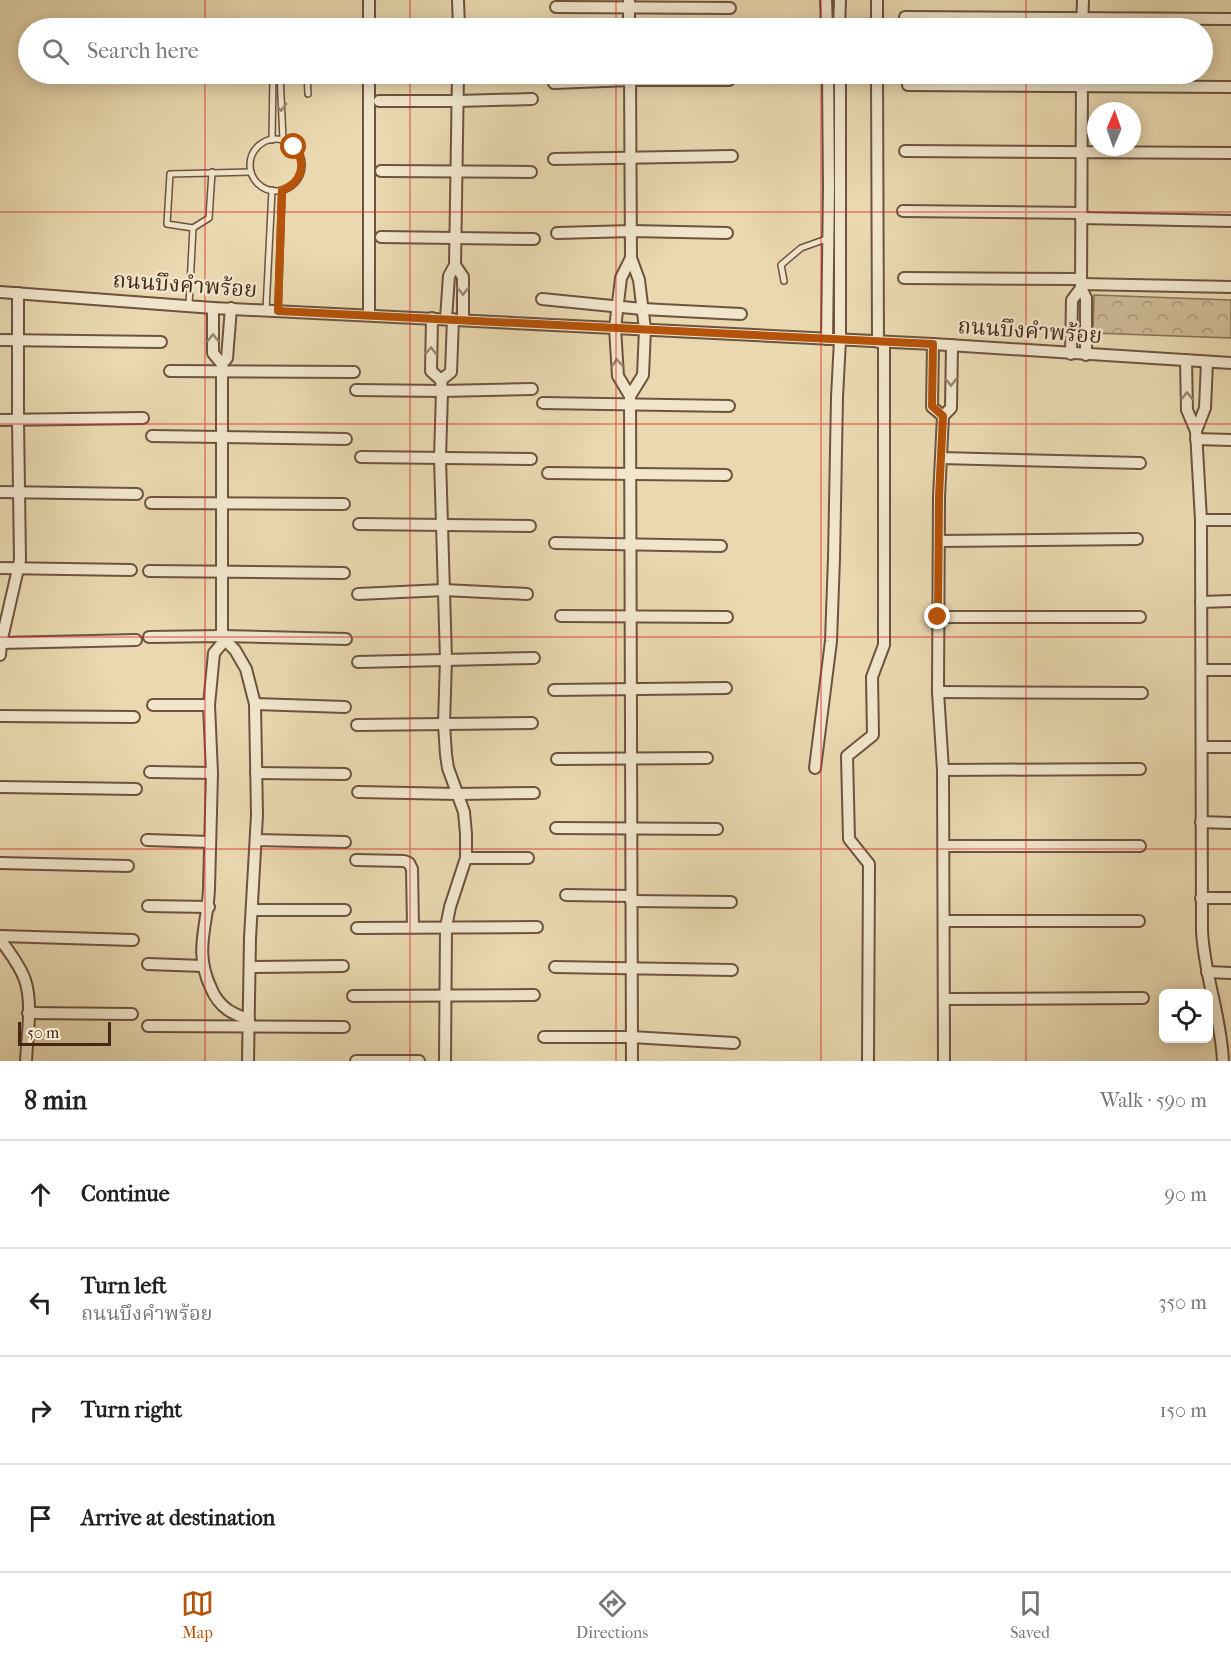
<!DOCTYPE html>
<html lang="en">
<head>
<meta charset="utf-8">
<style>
	:root { --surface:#fff; --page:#f2f2f2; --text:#222; --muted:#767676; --line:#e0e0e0; --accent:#b45309 }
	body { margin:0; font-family:"IM FELL French Canon","Noto Serif Thai",serif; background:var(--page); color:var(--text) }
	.controls { position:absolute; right:18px; bottom:18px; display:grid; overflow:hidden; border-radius:9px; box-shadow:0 3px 15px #0003 }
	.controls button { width:54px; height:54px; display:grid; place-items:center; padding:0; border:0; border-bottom:2px solid var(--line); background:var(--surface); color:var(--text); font:30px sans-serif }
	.compass { position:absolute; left:1087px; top:102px; width:54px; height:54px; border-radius:50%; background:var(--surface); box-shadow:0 3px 15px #0003; rotate:2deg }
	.scale { position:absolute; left:18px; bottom:15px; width:93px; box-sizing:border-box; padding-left:6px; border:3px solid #442718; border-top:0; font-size:16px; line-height:21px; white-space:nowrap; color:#442718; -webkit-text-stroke:4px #f1e6cc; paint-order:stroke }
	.stop { position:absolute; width:18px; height:18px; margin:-14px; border:4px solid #b45309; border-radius:50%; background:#fff }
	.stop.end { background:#b45309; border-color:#fff; box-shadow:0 2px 6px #0008 }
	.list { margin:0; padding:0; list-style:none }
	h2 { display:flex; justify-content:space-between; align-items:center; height:78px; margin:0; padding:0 24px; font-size:26px }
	h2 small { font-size:20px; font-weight:400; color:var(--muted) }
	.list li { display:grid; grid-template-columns:39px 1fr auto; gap:18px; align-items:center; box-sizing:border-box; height:108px; padding:0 24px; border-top:2px solid var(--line) }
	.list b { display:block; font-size:22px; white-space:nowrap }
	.list p { margin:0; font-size:20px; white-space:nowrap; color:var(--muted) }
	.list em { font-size:20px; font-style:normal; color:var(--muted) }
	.icon { flex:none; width:33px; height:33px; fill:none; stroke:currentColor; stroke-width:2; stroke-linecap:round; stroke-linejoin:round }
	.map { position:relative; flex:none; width:1231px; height:1061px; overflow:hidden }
	.search { position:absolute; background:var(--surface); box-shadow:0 3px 15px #0003; left:18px; right:18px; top:18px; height:66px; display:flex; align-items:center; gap:15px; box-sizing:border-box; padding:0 21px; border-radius:33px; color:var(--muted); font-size:22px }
	.sheet { height:510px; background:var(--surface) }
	nav { display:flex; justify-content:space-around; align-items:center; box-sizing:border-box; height:84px; border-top:2px solid var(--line); background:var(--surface); font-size:16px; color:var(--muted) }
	nav a { display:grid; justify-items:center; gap:3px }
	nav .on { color:var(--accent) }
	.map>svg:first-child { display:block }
</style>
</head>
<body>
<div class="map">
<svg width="1231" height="1061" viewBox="0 0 1231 1061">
	<defs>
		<pattern id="park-crowns" width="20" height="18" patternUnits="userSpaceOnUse" patternTransform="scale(1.5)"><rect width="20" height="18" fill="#cdba96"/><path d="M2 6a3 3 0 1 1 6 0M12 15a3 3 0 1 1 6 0" fill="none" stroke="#a89779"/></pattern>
	</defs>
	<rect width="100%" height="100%" fill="#e9d8b0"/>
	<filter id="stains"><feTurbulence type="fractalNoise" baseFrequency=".00333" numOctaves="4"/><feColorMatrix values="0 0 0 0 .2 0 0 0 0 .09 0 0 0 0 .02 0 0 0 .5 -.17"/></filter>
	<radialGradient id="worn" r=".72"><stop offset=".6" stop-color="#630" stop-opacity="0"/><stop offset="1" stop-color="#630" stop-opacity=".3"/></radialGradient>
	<path fill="url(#park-crowns)" stroke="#887057" stroke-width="1.5" d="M1094 295 1231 300V338L1093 333Z"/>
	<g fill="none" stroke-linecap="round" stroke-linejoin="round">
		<defs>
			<g id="lane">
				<path d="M280 74 283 140"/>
				<path d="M307 74 308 94"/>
				<circle cx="276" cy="165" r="26"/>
				<path d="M272 140 273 74"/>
				<path d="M193 228 167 224 170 174 251 172"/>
				<path d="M784 281 781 265 801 248 829 238"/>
				<path d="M189 305 193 228 209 218 212 172"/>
				<path d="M266 310 272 190"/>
				<path d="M278 311 282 190"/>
			</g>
			<g id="street">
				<path d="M458 0 459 28"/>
				<path d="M629 0V28"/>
				<path d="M826 0 827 28"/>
				<path d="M877 0V28"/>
				<path d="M556 7 730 8"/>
				<path d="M905 17 1231 19"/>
				<path d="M369 28V0"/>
				<path d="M839 28 840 0"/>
				<path d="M1082 28 1083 0"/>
				<path d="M369 74V315"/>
				<path d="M877 74 878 342"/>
				<path d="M1082 74 1081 288 1086 298V355"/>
				<path d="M554 83 630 80H729"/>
				<path d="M908 85 1231 87"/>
				<path d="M379 101H457L532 99"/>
				<path d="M905 151 1231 153"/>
				<path d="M554 159 732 156"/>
				<path d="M381 171 531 172"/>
				<path d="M903 211 1081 213"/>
				<path d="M1081 218 1231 221"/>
				<path d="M557 233 632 231 727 233"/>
				<path d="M381 237 534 239"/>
				<path d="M631 258 621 278 615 328 618 376 630 396 632 1061"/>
				<path d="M455 265 463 277V320"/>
				<path d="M904 278 1081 279"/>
				<path d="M1081 284 1231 287"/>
				<path d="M0 292 213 308 933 344 1231 363"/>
				<path d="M542 299 642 309 741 314"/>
				<path d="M213 308V353L222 364"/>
				<path d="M231 308 227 358 222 364V636L225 640 214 653 209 705 212 773 209 888C208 926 193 950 211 988 214 996 221 1005 228 1010 234 1014 242 1017 249 1020"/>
				<path d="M432 318 431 371 441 380 442 391 440 458 446 659 444 724 446 755 448 768 464 812 466 834V858L450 907 446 927 445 1061"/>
				<path d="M446 319 449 276 455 265 458 74"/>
				<path d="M827 339 829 188 828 74"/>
				<path d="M0 340 161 342"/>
				<path d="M933 344 932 407 943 416"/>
				<path d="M1071 354 1072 300 1081 288"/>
				<path d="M1186 360 1187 410 1196 431 1201 520 1202 931C1204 975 1221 1015 1223 1061"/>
				<path d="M170 371 354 372"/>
				<path d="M441 380 451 372 453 319"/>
				<path d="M356 390 442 391 532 389"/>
				<path d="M630 396 643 375 645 329 639 280 631 258 630 74"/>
				<path d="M543 403 729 406"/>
				<path d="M0 420 143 418"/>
				<path d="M1196 431 1205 408 1207 362"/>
				<path d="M152 436 346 439"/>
				<path d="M1196 439 1231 440"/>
				<path d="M361 457 531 459"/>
				<path d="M941 458 1140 463"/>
				<path d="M548 473 726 475"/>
				<path d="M0 492 137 494"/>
				<path d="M151 503 344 504"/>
				<path d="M1201 520H1231"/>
				<path d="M359 524 530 526"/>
				<path d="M939 541 1137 539"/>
				<path d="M555 543 721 546"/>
				<path d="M0 568 131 570"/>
				<path d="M149 571 344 573"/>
				<path d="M358 594 444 590 527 594"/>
				<path d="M1201 602 1231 601"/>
				<path d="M561 616 727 617"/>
				<path d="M938 617H1140"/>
				<path d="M149 637 222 636 346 639"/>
				<path d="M225 640 235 650 246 669 255 704 257 815 250 938 248 1061"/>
				<path d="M0 643 136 640"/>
				<path d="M0 655 1 643 20 560 18 420V293"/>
				<path d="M358 662 534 658"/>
				<path d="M1202 670H1231"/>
				<path d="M554 690 726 688"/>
				<path d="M938 692 1142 693"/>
				<path d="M255 704 345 707"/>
				<path d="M153 705H209"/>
				<path d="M0 716 134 717"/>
				<path d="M357 725 532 723"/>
				<path d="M1202 747H1231"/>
				<path d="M557 759 707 758"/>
				<path d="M815 768 831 641 834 558 837 397 840 340V74"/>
				<path d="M943 770 1140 769"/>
				<path d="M150 772 212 773"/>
				<path d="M256 773 345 774"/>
				<path d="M0 787 136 789"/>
				<path d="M358 792 458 794 534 793"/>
				<path d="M1201 822 1231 823"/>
				<path d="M556 828 717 829"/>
				<path d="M147 840 210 842"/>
				<path d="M256 840 345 842"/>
				<path d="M944 846H1140"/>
				<path d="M466 858H528"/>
				<path d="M356 860 404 861 409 863 412 869 413 927"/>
				<path d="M0 863 128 866"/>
				<path d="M566 895 631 896"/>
				<path d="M1201 898H1231"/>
				<path d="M631 901 731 902"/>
				<path d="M148 906 209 907"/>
				<path d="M252 910H345"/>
				<path d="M944 921H1139"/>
				<path d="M357 928 537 927"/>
				<path d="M0 936 133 940"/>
				<path d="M0 939C9 952 20 965 25 980 33 1003 27 1037 26 1061"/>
				<path d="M148 964 203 966"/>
				<path d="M250 967 343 966"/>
				<path d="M555 967 732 970"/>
				<path d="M1207 972 1231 973"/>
				<path d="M353 996 534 995"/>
				<path d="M945 999 1143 998"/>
				<path d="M28 1013 132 1014"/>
				<path d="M148 1026 344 1027"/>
				<path d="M544 1037H631L734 1043"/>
				<path d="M356 1061H419"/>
				<path d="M868 1061 869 864 849 839 847 756 873 735 872 677 884 645V342"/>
				<path d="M944 1061 943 770 938 692 939 497 943 416 951 408 952 345"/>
			</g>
		</defs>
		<use href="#lane" stroke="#6d533e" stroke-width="8"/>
		<use href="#street" stroke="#6d533e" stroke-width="14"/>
		<use href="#lane" stroke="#f1e6cc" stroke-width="5"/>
		<use href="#street" stroke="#f1e6cc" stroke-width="10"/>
	</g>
	<defs><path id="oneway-chevron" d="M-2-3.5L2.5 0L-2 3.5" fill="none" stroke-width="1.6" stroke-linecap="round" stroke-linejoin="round" transform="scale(1.5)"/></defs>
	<g stroke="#9a8672">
		<use href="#oneway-chevron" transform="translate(281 107) rotate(88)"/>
		<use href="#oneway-chevron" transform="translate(463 291) rotate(90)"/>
		<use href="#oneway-chevron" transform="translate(213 338) rotate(-90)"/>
		<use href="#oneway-chevron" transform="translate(431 351) rotate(-88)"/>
		<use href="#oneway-chevron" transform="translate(617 363) rotate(-94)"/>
		<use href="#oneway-chevron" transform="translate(951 382) rotate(90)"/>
		<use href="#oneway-chevron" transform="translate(1187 396) rotate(-90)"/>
	</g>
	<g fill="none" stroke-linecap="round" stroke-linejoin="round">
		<path stroke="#b45309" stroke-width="8" d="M294 147C307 163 302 183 282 190L278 311 933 344 932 406 943 416 939 497 938 617"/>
	</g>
	<path fill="none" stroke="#d62828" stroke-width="1.5" stroke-opacity="0.55" d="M205 0V28M410 0V28M616 0V28M821 0V28M1026 0V28M205 74V1061M410 74V1061M616 74V1061M821 74V1061M1026 74V1061M0 212H1231M0 424H1231M0 637H1231M0 849H1231"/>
	<g text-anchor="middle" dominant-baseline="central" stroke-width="5" stroke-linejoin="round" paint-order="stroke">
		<g font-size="22" fill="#442718" stroke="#f1e6cc">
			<text transform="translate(185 285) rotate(4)">ถนนบึงคำพร้อย</text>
			<text transform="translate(1030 331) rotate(4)">ถนนบึงคำพร้อย</text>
		</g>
	</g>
	<rect width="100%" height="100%" filter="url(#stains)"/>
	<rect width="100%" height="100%" fill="url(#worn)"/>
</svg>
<div class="controls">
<button><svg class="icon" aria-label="locate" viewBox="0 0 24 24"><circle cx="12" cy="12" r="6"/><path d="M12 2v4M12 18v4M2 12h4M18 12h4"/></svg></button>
</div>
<svg class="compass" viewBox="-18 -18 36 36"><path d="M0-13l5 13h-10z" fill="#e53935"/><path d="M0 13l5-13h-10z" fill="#767676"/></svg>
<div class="scale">50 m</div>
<div class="stop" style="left:294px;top:147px"></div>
<div class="stop end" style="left:938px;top:617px"></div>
<div class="search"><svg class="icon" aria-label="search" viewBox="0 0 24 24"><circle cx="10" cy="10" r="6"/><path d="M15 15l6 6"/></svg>Search here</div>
</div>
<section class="sheet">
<h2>8 min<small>Walk · 590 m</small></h2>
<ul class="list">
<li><svg class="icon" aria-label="ahead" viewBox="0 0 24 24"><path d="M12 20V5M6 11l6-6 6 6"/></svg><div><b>Continue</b></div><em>90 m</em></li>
<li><svg class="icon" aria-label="left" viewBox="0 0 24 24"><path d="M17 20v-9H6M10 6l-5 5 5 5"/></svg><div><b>Turn left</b><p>ถนนบึงคำพร้อย</p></div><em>350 m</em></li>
<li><svg class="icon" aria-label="right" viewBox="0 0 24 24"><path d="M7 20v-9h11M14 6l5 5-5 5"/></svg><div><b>Turn right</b></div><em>150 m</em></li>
<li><svg class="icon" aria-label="arrive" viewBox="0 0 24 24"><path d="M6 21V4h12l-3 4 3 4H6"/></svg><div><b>Arrive at destination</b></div></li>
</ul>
</section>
<nav>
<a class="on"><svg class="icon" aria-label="map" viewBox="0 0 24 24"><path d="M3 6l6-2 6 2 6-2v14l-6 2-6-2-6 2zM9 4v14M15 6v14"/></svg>Map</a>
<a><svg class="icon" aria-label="directions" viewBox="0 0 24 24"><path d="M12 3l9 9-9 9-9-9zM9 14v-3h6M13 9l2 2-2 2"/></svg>Directions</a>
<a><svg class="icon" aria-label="saved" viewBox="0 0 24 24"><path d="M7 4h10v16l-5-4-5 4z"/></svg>Saved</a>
</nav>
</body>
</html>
